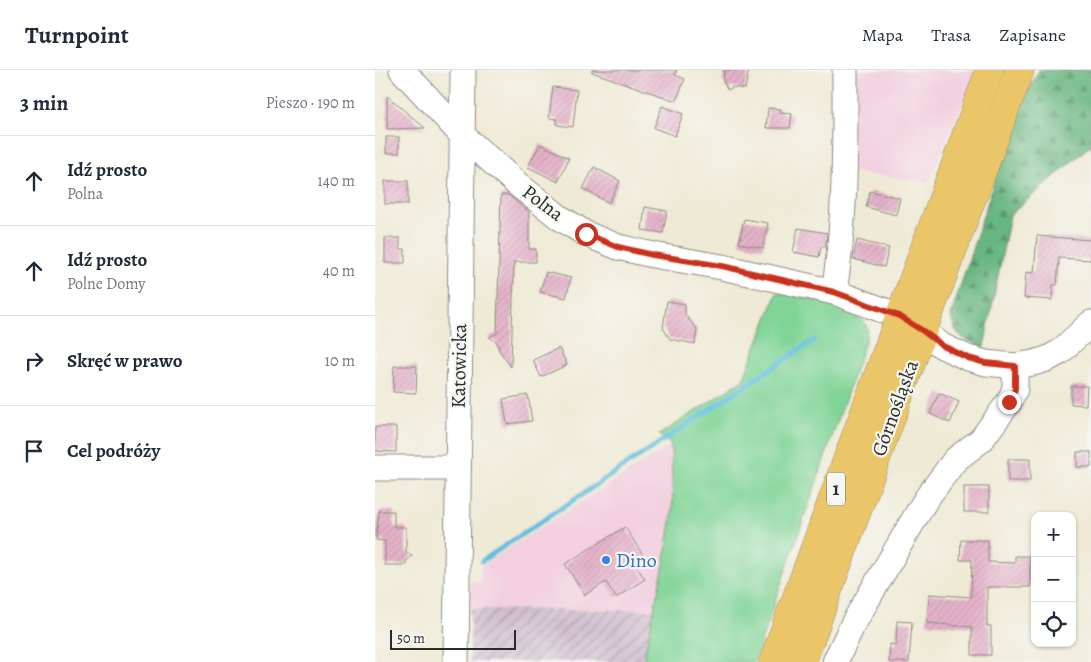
<!DOCTYPE html>
<html lang="pl">
<head>
<meta charset="utf-8">
<style>
	:root { --surface:#fff; --page:#f2f2f3; --text:#1f2937; --muted:#747a83; --line:#e0e1e3 }
	body { margin:0; font-family:Alegreya,serif; background:var(--page); color:var(--text) }
	.controls { position:absolute; right:15px; bottom:15px; display:grid; overflow:hidden; border-radius:10px; box-shadow:0 1px 4px #0004 }
	.controls button { width:45px; height:45px; display:grid; place-items:center; padding:0; border:0; border-bottom:1px solid var(--line); background:var(--surface); color:var(--text); font:25px sans-serif }
	.scale { position:absolute; left:15px; bottom:12px; width:126px; box-sizing:border-box; padding-left:5px; border:2px solid #2b2b2b; border-top:0; font-size:14px; line-height:18px; white-space:nowrap; color:#2b2b2b; -webkit-text-stroke:4px #f6f6f2; paint-order:stroke }
	.stop { position:absolute; width:15px; height:15px; margin:-11px; border:4px solid #c8321e; border-radius:50%; background:#fff }
	.stop.end { background:#c8321e; border-color:#fff; box-shadow:0 1px 5px #0008 }
	.list { margin:0; padding:0; list-style:none }
	h2 { display:flex; justify-content:space-between; align-items:center; height:65px; margin:0; padding:0 20px; font-size:21px }
	h2 small { font-size:16px; font-weight:400; color:var(--muted) }
	.list li { display:grid; grid-template-columns:32px 1fr auto; gap:15px; align-items:center; box-sizing:border-box; height:90px; padding:0 20px; border-top:1px solid var(--line) }
	.list b { display:block; font-size:19px; white-space:nowrap }
	.list p { margin:0; font-size:16px; white-space:nowrap; color:var(--muted) }
	.list em { font-size:16px; font-style:normal; color:var(--muted) }
	.icon { flex:none; width:28px; height:28px; fill:none; stroke:currentColor; stroke-width:2; stroke-linecap:round; stroke-linejoin:round }
	.map { position:relative; flex:none; width:716px; height:592px; overflow:hidden }
	header { display:flex; align-items:center; gap:30px; box-sizing:border-box; height:70px; padding:0 25px; background:var(--surface); border-bottom:1px solid var(--line) }
	header strong { font-size:24px }
	nav { display:flex; gap:28px; margin-inline-start:auto; font-size:18px }
	main { display:flex }
	aside { flex:1; background:var(--surface) }
	.map>svg:first-child { display:block }
</style>
</head>
<body>
<header>
<strong>Turnpoint</strong>
<nav><a>Mapa</a><a>Trasa</a><a>Zapisane</a></nav>
</header>
<main>
<aside>
<h2>3 min<small>Pieszo · 190 m</small></h2>
<ul class="list">
<li><svg class="icon" aria-label="ahead" viewBox="0 0 24 24"><path d="M12 20V5M6 11l6-6 6 6"/></svg><div><b>Idź prosto</b><p>Polna</p></div><em>140 m</em></li>
<li><svg class="icon" aria-label="ahead" viewBox="0 0 24 24"><path d="M12 20V5M6 11l6-6 6 6"/></svg><div><b>Idź prosto</b><p>Polne Domy</p></div><em>40 m</em></li>
<li><svg class="icon" aria-label="right" viewBox="0 0 24 24"><path d="M7 20v-9h11M14 6l5 5-5 5"/></svg><div><b>Skręć w prawo</b></div><em>10 m</em></li>
<li><svg class="icon" aria-label="arrive" viewBox="0 0 24 24"><path d="M6 21V4h12l-3 4 3 4H6"/></svg><div><b>Cel podróży</b></div></li>
</ul>
</aside>
<div class="map">
<svg width="716" height="592" viewBox="0 0 716 592">
	<defs>
		<pattern id="industrial-furrows" width="10" height="10" patternUnits="userSpaceOnUse" patternTransform="scale(1.25)"><rect width="10" height="10" fill="#cfbdce"/><path d="M-1 1l2-2M0 10L10 0M9 11l2-2" fill="none" stroke="#a89aa7"/></pattern>
		<pattern id="forest-firs" width="22" height="20" patternUnits="userSpaceOnUse" patternTransform="scale(1.25)"><rect width="22" height="20" fill="#68b67f"/><path d="M5 1l3.5 6h-7zM16 11l3.5 6h-7z" fill="#569468"/></pattern>
		<pattern id="building-hatch" width="6" height="6" patternUnits="userSpaceOnUse" patternTransform="scale(1.25)"><rect width="6" height="6" fill="#e5b3ca"/><path d="M-1 1l2-2M0 6l6-6M5 7l2-2" fill="none" stroke="#c59aae"/></pattern>
	</defs>
	<rect width="100%" height="100%" fill="#f6f6f2"/>
	<filter id="ink" filterUnits="userSpaceOnUse"><feTurbulence type="fractalNoise" baseFrequency=".02" numOctaves="2"/><feDisplacementMap in="SourceGraphic" scale="10" xChannelSelector="R" yChannelSelector="G"/><feConvolveMatrix kernelMatrix="1 2 1 2 8 2 1 2 1" color-interpolation-filters="sRGB"/></filter>
	<filter id="wash" filterUnits="userSpaceOnUse"><feTurbulence type="fractalNoise" baseFrequency=".0096" numOctaves="4" result="noise"/><feDisplacementMap in="SourceGraphic" scale="20" xChannelSelector="R" yChannelSelector="G"/><feGaussianBlur stdDeviation="1.12" result="paint"/><feColorMatrix in="noise" values="0 0 0 0 0 0 0 0 0 0 0 0 0 0 0 0 0 1.4 0 .05"/><feComposite in="paint" operator="in"/></filter>
	<g filter="url(#wash)">
		<rect width="100%" height="100%" fill="#efead5"/>
		<g fill="#f3cfdf">
			<path d="M467 0H603L553 112 470 101Z"/>
			<path d="M296 375 298 439 281 540 95 539V512H105L106 496Z"/>
		</g>
		<path fill="url(#industrial-furrows)" d="M95 539 281 540 268 592H95Z"/>
		<path fill="#80d496" stroke="#568060" d="M402 223 471 236 480 247 489 251 492 258 491 269 379 592H268L290 489 298 439 296 375 284 365 368 310Z"/>
		<path fill="url(#forest-firs)" stroke="#4a7055" d="M664 0H716V75L635 145 609 277C590 269 579 268 576 245L640 47Z"/>
		<g fill="none" stroke-linecap="round" stroke-linejoin="round">
			<path stroke="#61bedf" stroke-width="5" d="M107 491 439 270"/>
		</g>
		<g id="blocks">
			<g fill="url(#building-hatch)">
				<path d="M217 0H302L300 5 310 9 301 31 217 2Z"/>
				<path d="M349 0H374L370 19 358 17 353 20 348 11Z"/>
				<path d="M178 17 202 20 198 57 182 55V49L174 48Z"/>
				<path d="M12 26 50 58 12 59Z"/>
				<path d="M287 36 308 44 300 66 279 58Z"/>
				<path d="M393 38 406 39 405 43 417 44 415 58H391Z"/>
				<rect x="11" y="67" width="13" height="16"/>
				<path d="M165 74 194 88 183 112 153 97Z"/>
				<path d="M219 97 245 111 234 133 208 119Z"/>
				<rect x="10" y="111" width="23" height="23"/>
				<path d="M495 121 525 128 521 145 491 137Z"/>
				<path d="M126 125H133L154 142V179H161V192H139L136 297 124 280 122 272 114 267 122 263Z"/>
				<path d="M270 137 292 141 288 163 267 160Z"/>
				<path d="M369 149 393 153 388 178 364 173Z"/>
				<path d="M423 158 452 163 450 177H446L444 187 418 182Z"/>
				<path d="M662 166 716 170V190L684 188 682 215H678L677 230 649 228 651 202 659 203Z"/>
				<path d="M10 168H25V179H30V193H10Z"/>
				<path d="M482 170 514 178 509 197 478 189Z"/>
				<path d="M171 202 196 208 191 228 165 222Z"/>
				<path d="M292 231 310 234V245L322 259 320 274 295 269 288 258Z"/>
				<path d="M184 278 192 295 166 307 158 290Z"/>
				<path d="M19 296H42L41 323 18 322Z"/>
				<path d="M696 316H712L711 335 696 334Z"/>
				<path d="M564 323 584 332 575 353 555 344Z"/>
				<path d="M153 325 157 351 132 354 128 329Z"/>
				<path d="M0 357H21V382L0 381Z"/>
				<rect x="702" y="382" width="14" height="15"/>
				<rect x="633" y="389" width="22" height="22"/>
				<rect x="589" y="417" width="25" height="25"/>
				<path d="M4 441H19V457H31V482L37 486 31 491V495H10V471L1 470Z"/>
				<path d="M250 457 269 487 259 493 270 509 241 528 231 512 210 525 190 494Z"/>
				<path d="M586 470H613V492L640 493V486H655V517H612V556H616V585H597V557L552 553 554 524 596 527 597 490H585Z"/>
				<path d="M522 551 537 552 534 592H514L515 574 521 575Z"/>
			</g>
		</g>
	</g>
	<g filter="url(#ink)">
		<use href="#blocks" fill-opacity="0" stroke="#8d8a80" stroke-width="1"/>
		<g fill="none" stroke-linecap="round" stroke-linejoin="round">
			<defs>
				<g id="minor">
					<path d="M27 0 87 65 141 113 184 147 211 164 243 177 278 185 347 197 459 222 524 246 548 261 567 276 593 288 611 293 640 296 658 293 672 289 685 282 716 253"/>
					<path d="M459 222C471 149 470 74 470 0"/>
					<path d="M0 398H83"/>
					<path d="M81 592 88 0"/>
					<path d="M460 592 478 554 551 429 580 390 606 370 634 332 640 319V296"/>
				</g>
				<g id="major">
					<path d="M398 592 615 0"/>
					<path d="M427 592 566 211 645 0"/>
				</g>
			</defs>
			<use href="#minor" stroke="#8d8a80" stroke-width="27"/>
			<use href="#major" stroke="#8d8a80" stroke-width="29"/>
			<use href="#minor" stroke="#fff" stroke-width="25"/>
			<use href="#major" stroke="#ebc669" stroke-width="28"/>
		</g>
	</g>
	<g fill="none" stroke-linecap="round" stroke-linejoin="round" filter="url(#ink)">
		<path stroke="#c8321e" stroke-width="6" d="M211 164 243 177 278 185 347 196 459 222 524 246 548 261 568 276 593 288 611 293 640 296V319L634 332"/>
	</g>
	<circle fill="#3f7fe0" stroke="#f6f6f2" stroke-width="2" cx="231" cy="490" r="5"/>
	<g text-anchor="middle" dominant-baseline="central" stroke-width="4.5" stroke-linejoin="round" paint-order="stroke">
		<rect fill="#f6f6f2" stroke="#686867" stroke-width="1" x="452" y="402.5" width="18" height="33" rx="4"/>
		<g font-size="19" font-weight="bold" fill="#2b2b2b">
			<text x="461" y="419">1</text>
		</g>
		<g font-size="20" fill="#2b2b2b" stroke="#f6f6f2">
			<text transform="translate(168 133) rotate(37)">Polna</text>
			<text transform="translate(84 296) rotate(-89)">Katowicka</text>
			<text transform="translate(520 338) rotate(-70)">Górnośląska</text>
		</g>
		<g font-size="20" fill="#366cbe" stroke="#f6f6f2" text-anchor="start">
			<text x="241" y="490">Dino</text>
		</g>
	</g>
</svg>
<div class="controls">
<button>+</button>
<button>−</button>
<button><svg class="icon" aria-label="locate" viewBox="0 0 24 24"><circle cx="12" cy="12" r="6"/><path d="M12 2v4M12 18v4M2 12h4M18 12h4"/></svg></button>
</div>
<div class="scale">50 m</div>
<div class="stop" style="left:211px;top:164px"></div>
<div class="stop end" style="left:634px;top:332px"></div>
</div>
</main>
</body>
</html>
